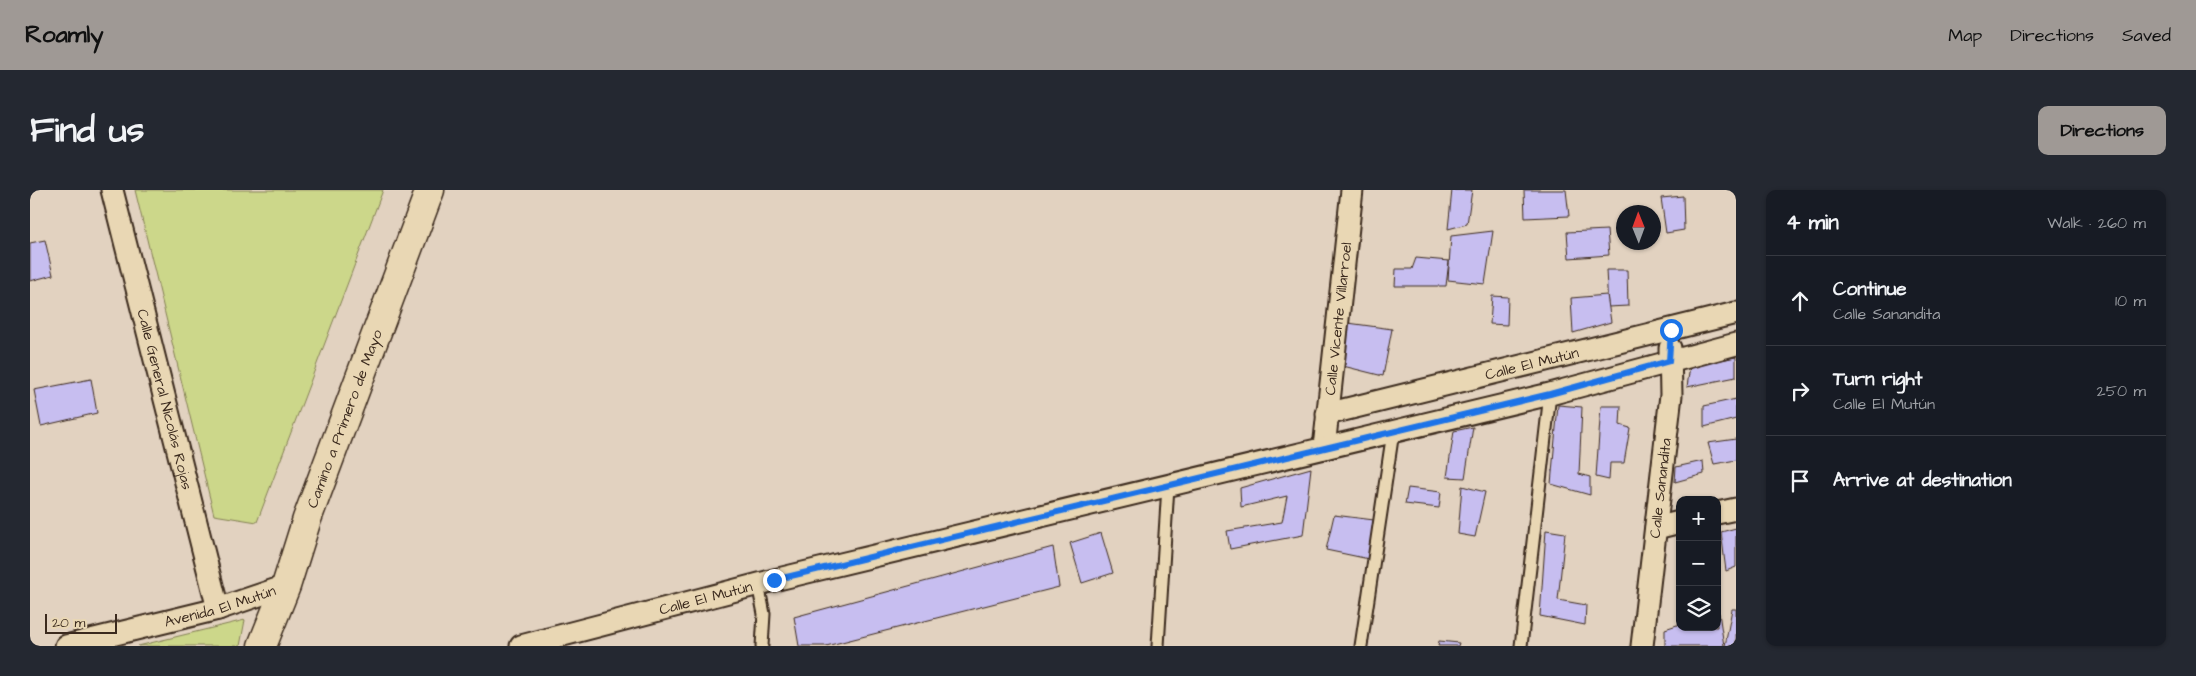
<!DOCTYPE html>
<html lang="en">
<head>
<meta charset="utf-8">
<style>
	:root { --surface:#171b24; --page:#242831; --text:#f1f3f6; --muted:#9ea1a6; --line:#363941; --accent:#9f9995 }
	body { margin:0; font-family:"Architects Daughter",sans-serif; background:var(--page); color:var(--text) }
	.controls { position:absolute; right:15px; bottom:15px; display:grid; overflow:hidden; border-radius:10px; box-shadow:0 1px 4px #0004 }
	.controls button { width:45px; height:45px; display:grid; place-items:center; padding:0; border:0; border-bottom:1px solid var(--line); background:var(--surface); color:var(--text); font:25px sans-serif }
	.compass { position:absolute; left:1586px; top:15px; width:45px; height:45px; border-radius:50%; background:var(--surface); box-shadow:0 1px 4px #0004; rotate:359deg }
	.scale { position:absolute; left:15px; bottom:12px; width:72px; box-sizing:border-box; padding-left:5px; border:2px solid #3b2a1e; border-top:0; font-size:14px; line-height:18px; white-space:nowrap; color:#3b2a1e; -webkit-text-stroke:4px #e9d7b4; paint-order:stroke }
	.stop { position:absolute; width:15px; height:15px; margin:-11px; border:4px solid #1a73e8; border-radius:50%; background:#fff }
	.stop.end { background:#1a73e8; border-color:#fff; box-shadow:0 1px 5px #0008 }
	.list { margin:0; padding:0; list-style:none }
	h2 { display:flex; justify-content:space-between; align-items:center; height:65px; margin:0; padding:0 20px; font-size:21px }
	h2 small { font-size:16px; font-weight:400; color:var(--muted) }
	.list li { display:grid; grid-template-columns:32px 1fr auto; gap:15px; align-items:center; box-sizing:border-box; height:90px; padding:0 20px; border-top:1px solid var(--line) }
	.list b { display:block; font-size:19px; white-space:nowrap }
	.list p { margin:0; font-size:16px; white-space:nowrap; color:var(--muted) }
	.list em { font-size:16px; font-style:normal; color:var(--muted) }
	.icon { flex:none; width:28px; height:28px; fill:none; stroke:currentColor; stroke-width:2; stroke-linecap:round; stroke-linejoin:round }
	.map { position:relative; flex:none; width:1706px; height:456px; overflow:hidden; border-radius:10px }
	header { display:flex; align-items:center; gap:30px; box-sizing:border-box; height:70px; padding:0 25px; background:var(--accent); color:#111 }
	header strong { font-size:24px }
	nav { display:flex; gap:28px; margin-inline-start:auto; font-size:18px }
	.intro { display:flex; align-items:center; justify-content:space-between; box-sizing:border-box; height:120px; padding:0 30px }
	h1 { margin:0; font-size:35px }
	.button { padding:12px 22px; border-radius:10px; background:var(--accent); color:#111; font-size:18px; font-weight:700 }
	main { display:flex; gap:30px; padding:0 30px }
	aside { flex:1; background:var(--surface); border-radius:10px; box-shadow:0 1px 4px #0004 }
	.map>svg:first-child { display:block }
</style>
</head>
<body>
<header>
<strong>Roamly</strong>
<nav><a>Map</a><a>Directions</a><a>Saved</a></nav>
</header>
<div class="intro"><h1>Find us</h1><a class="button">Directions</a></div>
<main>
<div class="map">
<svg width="1706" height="456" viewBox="0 0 1706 456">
	<rect width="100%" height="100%" fill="#e2d2c0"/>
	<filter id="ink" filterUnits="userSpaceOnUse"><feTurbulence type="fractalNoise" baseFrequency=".02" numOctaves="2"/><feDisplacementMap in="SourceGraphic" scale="10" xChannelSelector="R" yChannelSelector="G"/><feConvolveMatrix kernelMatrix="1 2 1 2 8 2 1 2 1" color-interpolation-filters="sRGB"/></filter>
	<g filter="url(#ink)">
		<g fill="#ccd78a" stroke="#848054">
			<path d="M105 0H353L227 332 184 325Z"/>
			<path d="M215 430 210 456H108Z"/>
		</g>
		<g fill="#c7bef0" stroke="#3b2a1e">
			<path d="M1422 0H1442L1437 34 1418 39Z"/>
			<path d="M1494 0H1536L1539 26 1495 28Z"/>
			<path d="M1653 6 1654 40 1636 43 1631 8Z"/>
			<path d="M1577 40 1579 65 1539 68 1537 42Z"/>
			<path d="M1463 41 1455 94 1418 90 1421 46Z"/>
			<path d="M15 50 23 85 0 91V53Z"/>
			<path d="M1386 68 1419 71 1416 96H1365L1366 79H1382Z"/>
			<path d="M1576 80H1597L1598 116 1578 117Z"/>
			<path d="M1577 105 1581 132 1543 143 1541 108Z"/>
			<path d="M1462 106 1478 107 1477 135 1460 134Z"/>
			<path d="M1318 133 1362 139 1353 186 1313 176Z"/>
			<path d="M1706 167V187L1657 197 1660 176Z"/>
			<path d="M61 189 67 223 11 236 4 200Z"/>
			<path d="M1706 209V229L1674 237V216Z"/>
			<path d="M1528 215 1552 217 1549 284 1560 287V305L1521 294Z"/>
			<path d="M1571 216H1591L1590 235 1600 238 1594 273H1580L1579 290 1566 287Z"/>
			<path d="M1443 237 1435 288 1417 287 1424 241Z"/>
			<path d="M1706 249V270L1684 274 1678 253Z"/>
			<path d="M1673 271 1674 284 1645 292 1646 277Z"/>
			<path d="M1281 278 1273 345 1200 359 1197 341 1252 332 1257 306 1211 317 1210 298Z"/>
			<path d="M1432 296 1455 302 1445 347 1428 344Z"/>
			<path d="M1378 298 1411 302 1409 318 1375 314Z"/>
			<path d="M1304 325 1344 330 1339 369 1296 360Z"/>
			<path d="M1706 338V377L1696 381 1691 342Z"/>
			<path d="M1516 340 1535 343 1528 410 1556 415 1555 435 1510 426Z"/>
			<path d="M1071 343 1083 383 1052 393 1040 353Z"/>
			<path d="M1023 357 1029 397 796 456H769L764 427Z"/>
			<path d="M1702 419H1706V456H1695Z"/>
			<path d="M1689 423 1694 456H1635V439L1650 434V437H1687V424Z"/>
			<path d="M1409 451 1429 453 1428 456H1408Z"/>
		</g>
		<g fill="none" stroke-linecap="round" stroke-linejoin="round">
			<defs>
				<g id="service">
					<path d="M728 394 734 424 732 456"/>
					<path d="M1128 456 1138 296"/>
					<path d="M1331 456 1363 242"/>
					<path d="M1491 456 1520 204"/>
				</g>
				<g id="minor">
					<path id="s1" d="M82 0 188 419"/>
					<path id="s2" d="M1297 224 1706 123"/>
					<path id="s3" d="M1294 258 1322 0"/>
					<path d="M1687 323 1706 319"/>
					<path d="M1626 338 1650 332"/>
					<path id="s4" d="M36 456 188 419 256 396"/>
					<path id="s5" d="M491 456 744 390 1520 204 1706 154"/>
					<path id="s6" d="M1612 456 1641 205 1640 158"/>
				</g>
				<g id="secondary">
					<path id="s7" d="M232 456 256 396 277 329 400 0"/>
				</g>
			</defs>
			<use href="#service" stroke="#3b2a1e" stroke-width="15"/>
			<use href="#minor" stroke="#3b2a1e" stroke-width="25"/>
			<use href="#secondary" stroke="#3b2a1e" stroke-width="31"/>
			<use href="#service" stroke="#e9d7b4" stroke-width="11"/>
			<use href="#minor" stroke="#e9d7b4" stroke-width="21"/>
			<use href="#secondary" stroke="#e9d7b4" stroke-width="28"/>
		</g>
	</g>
	<g fill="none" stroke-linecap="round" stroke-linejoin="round" filter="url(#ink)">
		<path stroke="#1a73e8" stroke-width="6" d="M744 390 1520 204 1639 171 1641 140"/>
	</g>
	<g text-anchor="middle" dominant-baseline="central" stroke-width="4.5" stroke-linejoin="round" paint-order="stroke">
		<g font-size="15" fill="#3b2a1e" stroke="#e9d7b4">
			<text stroke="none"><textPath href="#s3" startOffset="130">Calle Vicente Villarroel</textPath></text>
			<text stroke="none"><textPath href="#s2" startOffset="211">Calle El Mutún</textPath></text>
			<text stroke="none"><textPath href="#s1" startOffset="216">Calle General Nicolás Rojas</textPath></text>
			<text stroke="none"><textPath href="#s7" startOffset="242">Camino a Primero de Mayo</textPath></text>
			<text stroke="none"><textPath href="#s6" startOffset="159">Calle Sanandita</textPath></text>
			<text stroke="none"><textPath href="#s5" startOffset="191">Calle El Mutún</textPath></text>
			<text stroke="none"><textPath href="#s4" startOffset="159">Avenida El Mutún</textPath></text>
		</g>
	</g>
</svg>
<div class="controls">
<button>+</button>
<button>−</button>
<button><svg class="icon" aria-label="layers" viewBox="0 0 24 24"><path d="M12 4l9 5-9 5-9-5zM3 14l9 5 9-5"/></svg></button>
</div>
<svg class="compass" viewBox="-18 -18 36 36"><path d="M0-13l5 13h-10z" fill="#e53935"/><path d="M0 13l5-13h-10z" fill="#9ea1a6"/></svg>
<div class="scale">20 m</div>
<div class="stop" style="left:1641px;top:140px"></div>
<div class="stop end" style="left:744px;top:390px"></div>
</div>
<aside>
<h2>4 min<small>Walk · 260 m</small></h2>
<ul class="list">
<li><svg class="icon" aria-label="ahead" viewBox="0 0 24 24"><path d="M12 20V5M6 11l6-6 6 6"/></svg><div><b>Continue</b><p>Calle Sanandita</p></div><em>10 m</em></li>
<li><svg class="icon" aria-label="right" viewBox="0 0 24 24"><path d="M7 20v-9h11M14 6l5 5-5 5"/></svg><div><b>Turn right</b><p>Calle El Mutún</p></div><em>250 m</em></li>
<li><svg class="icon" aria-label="arrive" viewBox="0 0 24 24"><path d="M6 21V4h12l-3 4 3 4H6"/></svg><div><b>Arrive at destination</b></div></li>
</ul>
</aside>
</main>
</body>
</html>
